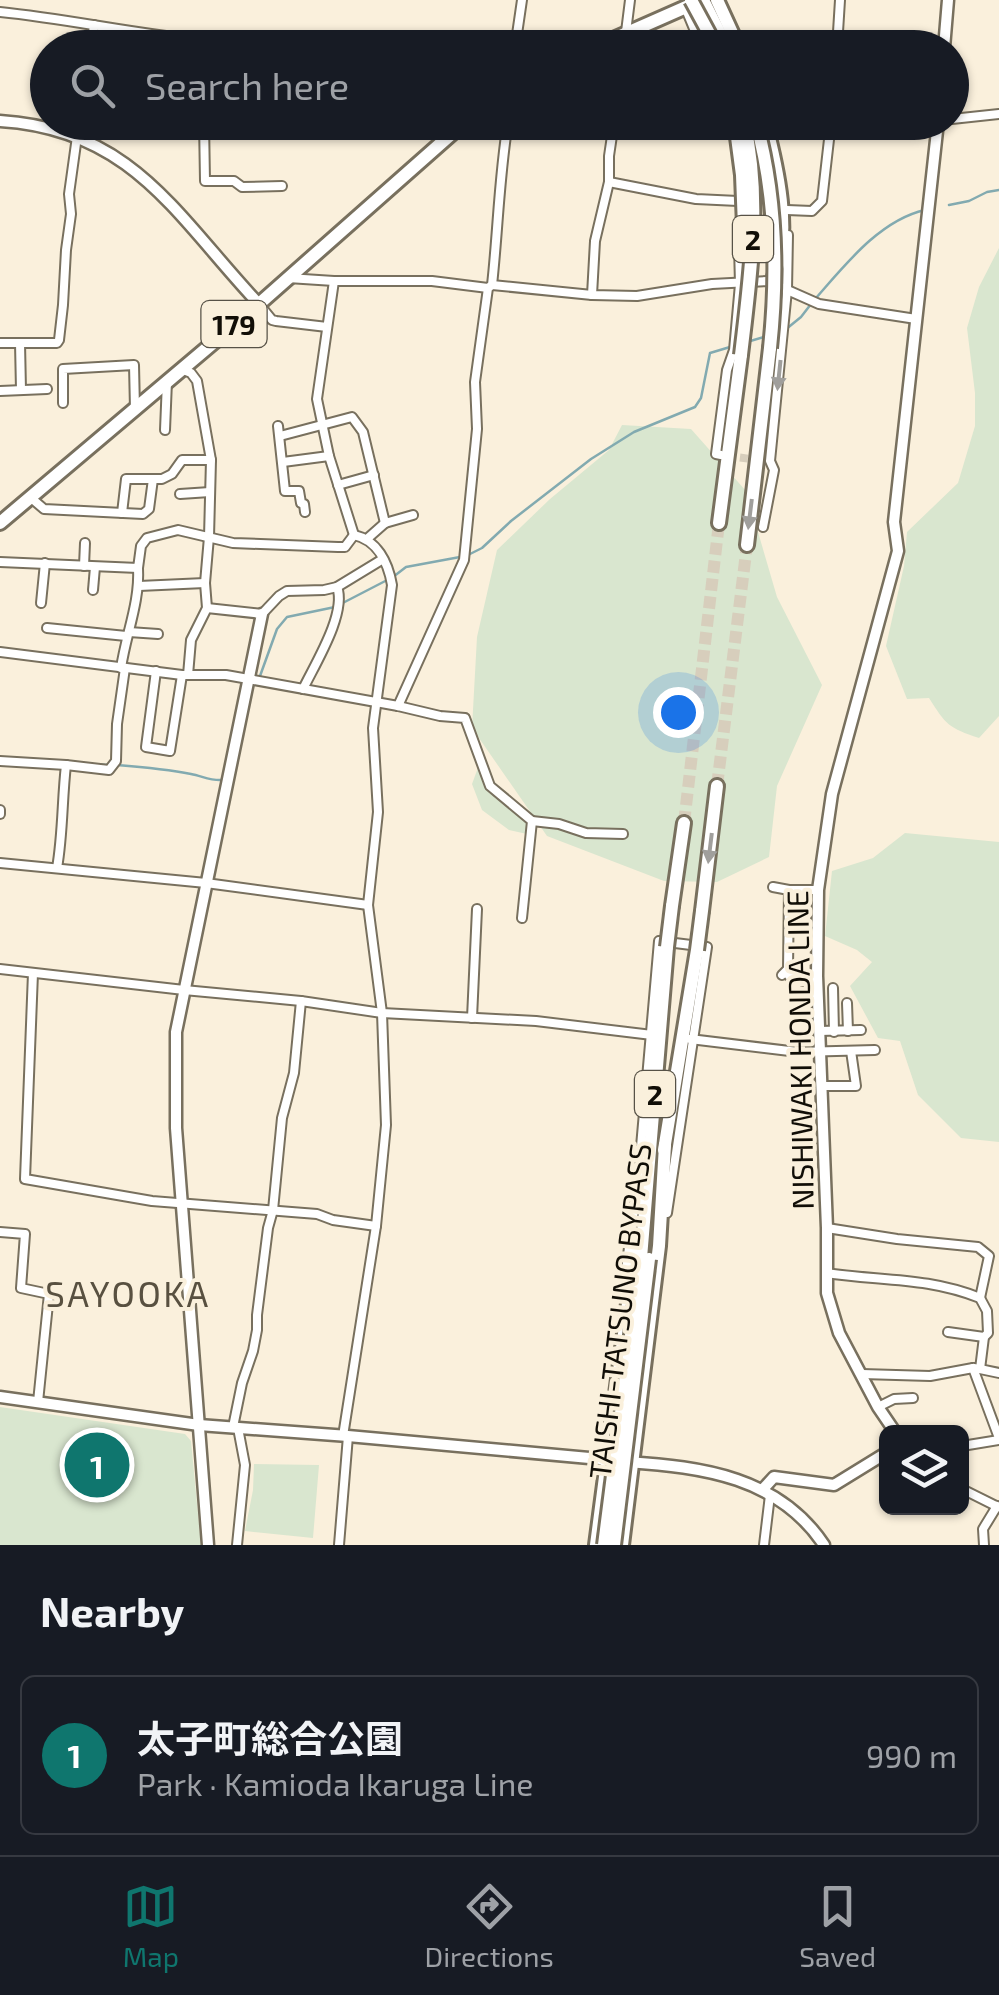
<!DOCTYPE html>
<html lang="en">
<head>
<meta charset="utf-8">
<style>
	:root { --surface:#171b24; --page:#242831; --text:#f1f3f6; --muted:#9ea1a6; --line:#363941; --accent:#0f766e }
	body { margin:0; font-family:"Exo 2","Noto Sans JP",sans-serif; background:var(--page); color:var(--text) }
	.controls { position:absolute; right:30px; bottom:30px; display:grid; overflow:hidden; border-radius:15px; box-shadow:0 2px 8px #0004 }
	.controls button { width:90px; height:90px; display:grid; place-items:center; padding:0; border:0; border-bottom:2px solid var(--line); background:var(--surface); color:var(--text); font:50px sans-serif }
	.you { position:absolute; left:678px; top:712px; width:35px; height:35px; margin:-25px; border:8px solid #fff; border-radius:50%; background:#1a73e8; box-shadow:0 0 0 15px #1a73e833 }
	.badge { display:grid; place-items:center; width:65px; height:65px; border-radius:50%; background:var(--accent); color:#fff; font-size:32px; font-weight:700 }
	.pin { position:absolute; translate:-50% -50%; border:5px solid #fff; box-shadow:0 2px 10px #0006 }
	.list { margin:0; padding:0; list-style:none }
	h2 { display:flex; justify-content:space-between; align-items:center; height:130px; margin:0; padding:0 40px; font-size:42px }
	h2 small { font-size:32px; font-weight:400; color:var(--muted) }
	.list li { display:grid; grid-template-columns:65px 1fr auto; gap:30px; align-items:center; box-sizing:border-box; height:160px; margin:0 20px 20px; padding:0 20px; border:2px solid var(--line); border-radius:15px }
	.list b { display:block; font-size:38px; white-space:nowrap }
	.list p { margin:0; font-size:32px; white-space:nowrap; color:var(--muted) }
	.list em { font-size:32px; font-style:normal; color:var(--muted) }
	.icon { flex:none; width:55px; height:55px; fill:none; stroke:currentColor; stroke-width:2; stroke-linecap:round; stroke-linejoin:round }
	.map { position:relative; flex:none; width:999px; height:1545px; overflow:hidden }
	.search { position:absolute; background:var(--surface); box-shadow:0 2px 8px #0004; left:30px; right:30px; top:30px; height:110px; display:flex; align-items:center; gap:25px; box-sizing:border-box; padding:0 35px; border-radius:55px; color:var(--muted); font-size:38px }
	.sheet { height:310px; background:var(--surface) }
	nav { display:flex; justify-content:space-around; align-items:center; box-sizing:border-box; height:140px; border-top:2px solid var(--line); background:var(--surface); font-size:28px; color:var(--muted) }
	nav a { display:grid; justify-items:center; gap:5px }
	nav .on { color:var(--accent) }
	.map>svg:first-child { display:block }
</style>
</head>
<body>
<div class="map">
<svg width="999" height="1545" viewBox="0 0 999 1545">
	<rect width="100%" height="100%" fill="#faf0dc"/>
	<g fill="#d9e6cf">
		<path d="M999 248V716L979 738C949 728 946 725 929 698L907 699 886 646 904 566 907 532 958 483 975 426V393L967 328 979 287Z"/>
		<path d="M622 425 691 429 746 491 777 597 822 685 777 786 769 857 717 882 664 881 547 836 472 728 477 637 497 550 550 499 609 450Z"/>
		<path d="M479 765 493 795 530 822 527 834 509 830 482 810 472 784Z"/>
		<path d="M905 833 999 842V1142L961 1138 918 1095 900 1041 878 1038 850 986 872 962 857 950 825 936 832 871 873 858Z"/>
		<path d="M0 1407 185 1434 191 1441 201 1545H0Z"/>
		<path d="M254 1464 319 1465 313 1538 245 1531 253 1490Z"/>
	</g>
	<g fill="none" stroke-linecap="round" stroke-linejoin="round">
		<g stroke="#82aab0" stroke-width="2.5">
			<path d="M949 205 969 201 987 192 999 190"/>
			<path d="M816 298C845 265 880 220 925 210"/>
			<path d="M785 330 801 317 811 304"/>
			<path d="M747 342 764 337"/>
			<path d="M468 555 482 548 511 521 591 459 634 432 695 407 701 398 710 353 730 347"/>
			<path d="M260 676 277 629 287 617 335 607 393 577 406 567 460 557"/>
			<path d="M87 764 109 765"/>
			<path d="M117 765C142 767 166 769 191 774 202 776 211 781 222 780"/>
		</g>
		<path stroke="#d7cebc" stroke-width="8" stroke-dasharray="8 4" stroke-linecap="butt" d="M728 456 758 460"/>
		<g stroke="#d7cebc" stroke-width="12" stroke-dasharray="12 6" stroke-linecap="butt">
			<path d="M717 786 747 545"/>
			<path d="M684 823 719 523"/>
		</g>
		<defs>
			<g id="street">
				<path d="M685 7 702 48"/>
				<path d="M0 12C70 19 139 35 209 41 236 43 269 36 294 48"/>
				<path d="M91 48 94 25"/>
				<path d="M515 48 522 0"/>
				<path d="M624 48 630 0"/>
				<path d="M837 48 840 0"/>
				<path d="M952 119 999 114"/>
				<path d="M204 122 205 181H234L242 187 282 186"/>
				<path d="M609 182 696 199 738 201"/>
				<path d="M787 210 812 211 822 201 831 122"/>
				<path d="M288 278 334 281H432L488 288"/>
				<path d="M334 281 317 399 329 456 354 535"/>
				<path d="M492 285 592 295 637 296 712 284 767 281 819 304 916 319"/>
				<path d="M592 295 595 241 609 182V156L614 122"/>
				<path d="M259 304 272 320 276 321 327 327"/>
				<path d="M0 343H57L59 340 63 305 66 250 71 214 69 194 79 122"/>
				<path d="M20 343 21 390"/>
				<path d="M181 369 191 373 197 381 211 460 209 537 205 583 207 608 191 640 188 675"/>
				<path d="M0 391 47 389"/>
				<path d="M63 403V369L134 365 135 409"/>
				<path d="M278 426 285 491H299L301 503 304 504 305 512"/>
				<path d="M165 430 167 381"/>
				<path d="M280 436 352 417 363 432 385 523"/>
				<path d="M721 455 716 454 727 370 734 350 740 284 739 246"/>
				<path d="M283 462 329 456"/>
				<path d="M338 485 374 475"/>
				<path d="M180 494 210 492"/>
				<path d="M30 497 44 509 143 514 149 509 153 479"/>
				<path d="M122 513 126 479H162L172 474 182 460H211"/>
				<path d="M763 527 774 470 770 461 787 290 788 235"/>
				<path d="M368 538 385 523 413 515"/>
				<path d="M0 562 138 568 141 546 147 538 178 530 233 543 338 547H345L354 535"/>
				<path d="M84 566 85 543"/>
				<path d="M139 586 205 583"/>
				<path d="M93 590 95 567"/>
				<path d="M41 603 45 563"/>
				<path d="M207 608 262 614 279 596 287 591 324 590 337 587 383 559"/>
				<path d="M47 628 126 636"/>
				<path d="M129 632 158 634"/>
				<path d="M0 652 182 675H226L398 706 440 716 465 718 490 786 532 821 522 918"/>
				<path d="M121 668C126 634 140 602 138 568"/>
				<path d="M156 671 146 747 170 751 182 675"/>
				<path d="M303 689C315 664 347 613 337 587"/>
				<path d="M398 706 464 560 477 429 475 382 488 288 492 285C498 231 499 177 508 122"/>
				<path d="M0 761 66 765"/>
				<path d="M0 810V814"/>
				<path d="M532 821 559 824 586 833 623 834"/>
				<path d="M0 863 206 883 368 905"/>
				<path d="M57 868C63 834 62 799 66 765L109 770 116 761 117 724 125 668"/>
				<path d="M773 887 789 890H818"/>
				<path d="M0 969 184 990 301 1001 382 1013 536 1021 652 1035"/>
				<path d="M786 972 790 977 817 976"/>
				<path d="M33 973 25 1179 152 1201 317 1214 333 1220 376 1226"/>
				<path d="M782 975 788 969 789 890"/>
				<path d="M833 988 834 1032"/>
				<path d="M803 992H817"/>
				<path d="M847 1003 848 1031"/>
				<path d="M472 1018 477 909"/>
				<path d="M819 1031 861 1030"/>
				<path d="M690 1039 798 1052 875 1050"/>
				<path d="M821 1086H856L851 1051"/>
				<path d="M827 1228 897 1239 978 1247 989 1256 980 1298"/>
				<path d="M0 1232 25 1234 21 1288 49 1294 38 1402"/>
				<path d="M826 1273C880 1281 928 1277 980 1298L987 1311 988 1333 984 1337 980 1369 973 1368 930 1376 862 1374"/>
				<path d="M623 1292 638 1181 659 941 707 947 667 1213"/>
				<path d="M948 1332 984 1337"/>
				<path d="M973 1368 999 1438"/>
				<path d="M980 1369 999 1373"/>
				<path d="M878 1407 894 1399 913 1398"/>
				<path d="M233 1427 242 1383 253 1351 257 1330V1315L268 1228 273 1210 282 1118 294 1073 301 1001"/>
				<path d="M343 1436 376 1226 386 1125 382 1013 368 905 378 812 373 728 392 585C388 562 377 540 354 535"/>
				<path d="M962 1446 999 1440"/>
				<path d="M962 1489 998 1507"/>
				<path d="M237 1545 245 1465 238 1428"/>
				<path d="M339 1545 348 1436"/>
				<path d="M764 1545 770 1495"/>
				<path d="M984 1545 983 1529 997 1506"/>
			</g>
			<g id="secondary">
				<path d="M944 48 948 0"/>
				<path d="M0 121C133 129 177 217 259 304"/>
				<path d="M0 1397 199 1425 348 1436 611 1460"/>
				<path d="M895 1432 878 1407 839 1333 827 1293V1228L817 976 818 890 832 794 898 551 894 522 938 122"/>
				<path d="M627 1462C703 1467 779 1477 824 1545"/>
				<path d="M763 1489 774 1477 834 1485 886 1453"/>
				<path d="M208 1545 176 1128V1032L262 614"/>
			</g>
			<g id="highway">
				<path d="M703 0 727 48"/>
				<path d="M717 0 739 48"/>
				<path d="M593 48 702 0"/>
				<path d="M765 122C777 167 792 233 774 277"/>
				<path d="M0 523 259 304 465 122"/>
				<path d="M719 523 741 355"/>
				<path d="M747 545 770 348"/>
				<path d="M672 906 684 823"/>
				<path d="M702 911 717 786"/>
				<path d="M664 1150 697 950"/>
				<path d="M641 1258 667 947"/>
				<path d="M596 1545 634 1258 638 1247"/>
				<path d="M622 1545 659 1246 665 1145"/>
			</g>
		</defs>
		<use href="#street" stroke="#78705e" stroke-width="12"/>
		<use href="#secondary" stroke="#78705e" stroke-width="15"/>
		<use href="#highway" stroke="#78705e" stroke-width="18"/>
		<use href="#street" stroke="#fff" stroke-width="8"/>
		<use href="#secondary" stroke="#fff" stroke-width="10"/>
		<use href="#highway" stroke="#fff" stroke-width="12"/>
		<defs>
			<g id="highway-bridge">
				<path d="M691 0 717 48"/>
				<path d="M735 122 742 175 745 252"/>
				<path d="M756 122C776 195 778 273 770 348"/>
				<path d="M741 355C750 278 762 199 744 122"/>
				<path d="M667 947 672 906"/>
				<path d="M697 950 702 911"/>
				<path d="M604 1545 641 1258"/>
				<path d="M614 1545 649 1259"/>
			</g>
		</defs>
		<use href="#highway-bridge" stroke="#78705e" stroke-width="18" stroke-linecap="butt"/>
		<use href="#highway-bridge" stroke="#fff" stroke-width="12"/>
	</g>
	<defs><path id="oneway-solid" d="M-6-.8H1V-3.2L6.5 0L1 3.2V.8H-6Z" transform="scale(2.5)"/></defs>
	<g fill="#a09f9c">
		<use href="#oneway-solid" transform="translate(779 375) rotate(96)"/>
		<use href="#oneway-solid" transform="translate(750 514) rotate(97)"/>
		<use href="#oneway-solid" transform="translate(710 848) rotate(97)"/>
	</g>
	<g text-anchor="middle" dominant-baseline="central" stroke-width="8" stroke-linejoin="round" paint-order="stroke">
		<g fill="#faf0dc" stroke="#575247" stroke-width="2.5">
			<rect x="733" y="216" width="40" height="46" rx="8"/>
			<rect x="201.5" y="301" width="65" height="46" rx="8"/>
			<rect x="635" y="1071" width="40" height="46" rx="8"/>
		</g>
		<g font-size="28" font-weight="bold" fill="#110e07">
			<text x="753" y="239">2</text>
			<text x="234" y="324">179</text>
			<text x="655" y="1094">2</text>
		</g>
		<g font-size="30" fill="#110e07" stroke="#faf0dc">
			<text transform="translate(799 1050) rotate(-91)">NISHIWAKI HONDA LINE</text>
			<text transform="translate(619 1311) rotate(-83)">TAISHI-TATSUNO BYPASS</text>
		</g>
		<g font-size="35" letter-spacing="2.5" fill="#585040" stroke="#faf0dc">
			<text x="128" y="1293">SAYOOKA</text>
		</g>
	</g>
</svg>
<div class="controls">
<button><svg class="icon" aria-label="layers" viewBox="0 0 24 24"><path d="M12 4l9 5-9 5-9-5zM3 14l9 5 9-5"/></svg></button>
</div>
<div class="you"></div>
<div class="pin badge" style="left:97px;top:1465px">1</div>
<div class="search"><svg class="icon" aria-label="search" viewBox="0 0 24 24"><circle cx="10" cy="10" r="6"/><path d="M15 15l6 6"/></svg>Search here</div>
</div>
<section class="sheet">
<h2>Nearby<small></small></h2>
<ul class="list">
<li><span class="badge">1</span><div><b>太子町総合公園</b><p>Park · Kamioda Ikaruga Line</p></div><em>990 m</em></li>
</ul>
</section>
<nav>
<a class="on"><svg class="icon" aria-label="map" viewBox="0 0 24 24"><path d="M3 6l6-2 6 2 6-2v14l-6 2-6-2-6 2zM9 4v14M15 6v14"/></svg>Map</a>
<a><svg class="icon" aria-label="directions" viewBox="0 0 24 24"><path d="M12 3l9 9-9 9-9-9zM9 14v-3h6M13 9l2 2-2 2"/></svg>Directions</a>
<a><svg class="icon" aria-label="saved" viewBox="0 0 24 24"><path d="M7 4h10v16l-5-4-5 4z"/></svg>Saved</a>
</nav>
</body>
</html>
